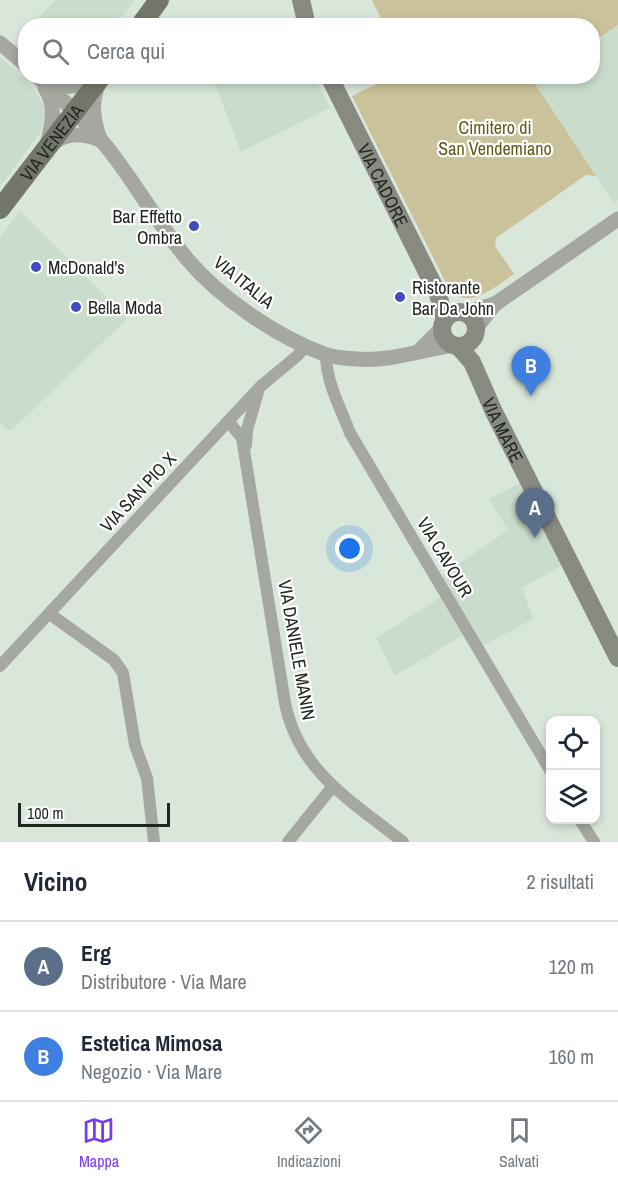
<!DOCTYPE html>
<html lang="it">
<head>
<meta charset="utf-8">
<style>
	:root { --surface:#fff; --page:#f2f2f3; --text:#1f2937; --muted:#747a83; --line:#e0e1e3; --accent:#7c3aed }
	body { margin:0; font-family:"Archivo Narrow",sans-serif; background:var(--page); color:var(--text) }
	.controls { position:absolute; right:18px; bottom:18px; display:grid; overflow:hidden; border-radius:12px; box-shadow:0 3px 9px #0003 }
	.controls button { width:54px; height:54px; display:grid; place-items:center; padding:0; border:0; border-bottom:2px solid var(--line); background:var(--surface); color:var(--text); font:30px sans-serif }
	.scale { position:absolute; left:18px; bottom:15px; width:152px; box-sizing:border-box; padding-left:6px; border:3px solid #222622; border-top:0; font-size:16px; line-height:21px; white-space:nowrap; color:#222622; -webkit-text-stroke:4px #fff; paint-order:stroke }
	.you { position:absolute; left:350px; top:549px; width:21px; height:21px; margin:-15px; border:4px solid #fff; border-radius:50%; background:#1a73e8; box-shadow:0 0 0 9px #1a73e833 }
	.badge { display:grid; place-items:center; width:39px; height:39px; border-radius:50%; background:var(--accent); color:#fff; font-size:20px; font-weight:700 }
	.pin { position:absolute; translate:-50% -50px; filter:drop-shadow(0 2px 3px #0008) }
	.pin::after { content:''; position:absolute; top:32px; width:21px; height:18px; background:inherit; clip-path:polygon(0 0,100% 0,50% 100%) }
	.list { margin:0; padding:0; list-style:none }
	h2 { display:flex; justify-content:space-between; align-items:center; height:78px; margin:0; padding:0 24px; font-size:26px }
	h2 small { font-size:20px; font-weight:400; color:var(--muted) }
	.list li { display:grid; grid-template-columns:39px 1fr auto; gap:18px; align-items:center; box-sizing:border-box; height:90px; padding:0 24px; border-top:2px solid var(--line) }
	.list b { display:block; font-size:22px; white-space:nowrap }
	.list p { margin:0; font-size:20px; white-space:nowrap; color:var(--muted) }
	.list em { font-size:20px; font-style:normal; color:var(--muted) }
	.icon { flex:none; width:33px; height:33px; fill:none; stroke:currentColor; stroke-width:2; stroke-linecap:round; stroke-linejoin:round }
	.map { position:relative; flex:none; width:618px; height:842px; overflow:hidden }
	.search { position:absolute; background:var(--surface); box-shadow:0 3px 9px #0003; left:18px; right:18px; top:18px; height:66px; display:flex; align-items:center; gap:15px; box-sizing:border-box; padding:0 21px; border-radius:24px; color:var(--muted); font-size:22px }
	.sheet { height:258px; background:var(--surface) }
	nav { display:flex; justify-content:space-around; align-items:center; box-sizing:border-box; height:84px; border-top:2px solid var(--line); background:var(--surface); font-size:16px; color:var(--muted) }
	nav a { display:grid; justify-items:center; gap:3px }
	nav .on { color:var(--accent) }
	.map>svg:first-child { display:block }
</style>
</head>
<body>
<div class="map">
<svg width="618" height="842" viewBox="0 0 618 842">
	<rect width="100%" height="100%" fill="#d9e6da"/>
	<g fill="#caddcc">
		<path d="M56 0H134L116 25H31Z"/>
		<path d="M618 25V200L614 203 534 82 542 77 592 76 593 42Z"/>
		<path d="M0 56 38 95 43 104 45 118 40 133 0 186Z"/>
		<path d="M238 76 314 77 330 108 241 152 216 86Z"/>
		<path d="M20 211 128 318 12 430 6 429 0 423V237Z"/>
		<path d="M527 479 568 562 522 588 533 619 478 648 468 632 395 676 376 638 446 594 437 579 508 530 489 499Z"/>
	</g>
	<g fill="#cac29a">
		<path d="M372 0H618V25L593 42 592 26 384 25Z"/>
		<path d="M391 77H542L534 82 596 176 586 175 496 238 495 246 514 274C494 287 467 313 448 287L352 96Z"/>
	</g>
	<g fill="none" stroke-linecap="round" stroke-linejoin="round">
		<g stroke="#a5a7a1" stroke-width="12">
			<path d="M326 355C326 382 341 409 350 433L550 770"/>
			<path d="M228 421 242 438 285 703C299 772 352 801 403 842"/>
			<path d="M246 445 247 430 258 392"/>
			<path d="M51 612 54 617 114 660 123 673 135 745 147 778 154 842"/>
			<path d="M0 666 261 386 297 356 306 346"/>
			<path d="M580 820 594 842"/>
			<path d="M288 842 333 786"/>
		</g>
		<g stroke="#a5a7a1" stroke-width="15">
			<path d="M0 43 26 65"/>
			<path d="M37 76C63 100 89 124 110 151 137 186 159 225 187 259 220 298 276 336 324 354 334 358 345 358 356 359 389 362 421 350 454 345"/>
			<path d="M45 81C65 89 80 88 98 76"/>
			<path d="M98 85C91 104 93 117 99 137"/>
			<path d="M45 88C57 106 52 125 47 145"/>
			<path d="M52 144C67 132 83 133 100 140"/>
			<path d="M465 313 495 304"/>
			<path d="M476 328 495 304 618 219"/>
			<path d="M419 351 442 328"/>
		</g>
		<g stroke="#888b82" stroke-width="18">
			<path d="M301 0 307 26"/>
			<path id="s1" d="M329 76 438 294 445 320"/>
			<circle cx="459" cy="329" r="17"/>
			<path id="s2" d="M458 346 472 362 494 412 618 658"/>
		</g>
		<g stroke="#73776b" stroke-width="20">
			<path d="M140 26 159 0"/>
			<path id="s3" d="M0 209 102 76"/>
		</g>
	</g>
	<g fill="#3f4bbf" stroke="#fff" stroke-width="2">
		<circle cx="194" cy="226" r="6"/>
		<circle cx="36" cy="267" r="6"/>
		<circle cx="400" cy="297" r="6"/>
		<circle cx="76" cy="307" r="6"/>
	</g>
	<g text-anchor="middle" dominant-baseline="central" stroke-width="4.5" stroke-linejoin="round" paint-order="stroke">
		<g font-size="18" fill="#655817" stroke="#fff">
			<text x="495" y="127">Cimitero di<tspan x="495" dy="21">San Vendemiano</tspan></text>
		</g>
		<g font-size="18" fill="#222622" stroke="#fff">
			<text stroke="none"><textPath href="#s3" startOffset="84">VIA VENEZIA</textPath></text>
			<text stroke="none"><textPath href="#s1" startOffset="122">VIA CADORE</textPath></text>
			<text transform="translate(244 282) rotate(39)">VIA ITALIA</text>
			<text stroke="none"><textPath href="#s2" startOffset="96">VIA MARE</textPath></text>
			<text transform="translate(138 492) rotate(-47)">VIA SAN PIO X</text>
			<text transform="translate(445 557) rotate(59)">VIA CAVOUR</text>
			<text transform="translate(297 650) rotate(80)">VIA DANIELE MANIN</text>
		</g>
		<g font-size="18" fill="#222622" stroke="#fff" text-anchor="start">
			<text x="182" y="216" text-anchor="end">Bar Effetto<tspan x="182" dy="21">Ombra</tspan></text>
			<text x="48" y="267">McDonald's</text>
			<text x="412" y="287">Ristorante<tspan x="412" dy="21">Bar Da John</tspan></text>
			<text x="88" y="307">Bella Moda</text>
		</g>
	</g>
</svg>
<div class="controls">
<button><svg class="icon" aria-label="locate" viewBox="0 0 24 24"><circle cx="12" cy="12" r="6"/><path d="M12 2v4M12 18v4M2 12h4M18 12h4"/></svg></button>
<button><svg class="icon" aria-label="layers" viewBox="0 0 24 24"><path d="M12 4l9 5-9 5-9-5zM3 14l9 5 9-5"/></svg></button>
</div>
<div class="scale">100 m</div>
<div class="you"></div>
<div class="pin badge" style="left:535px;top:538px;background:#5c6f8a">A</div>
<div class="pin badge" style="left:531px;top:396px;background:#3f7fe0">B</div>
<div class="search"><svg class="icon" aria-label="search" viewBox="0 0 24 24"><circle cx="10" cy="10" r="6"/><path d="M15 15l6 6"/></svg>Cerca qui</div>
</div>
<section class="sheet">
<h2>Vicino<small>2 risultati</small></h2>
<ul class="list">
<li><span class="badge" style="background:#5c6f8a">A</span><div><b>Erg</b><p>Distributore · Via Mare</p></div><em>120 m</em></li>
<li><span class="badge" style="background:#3f7fe0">B</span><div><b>Estetica Mimosa</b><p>Negozio · Via Mare</p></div><em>160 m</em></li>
</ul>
</section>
<nav>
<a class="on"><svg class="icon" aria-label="map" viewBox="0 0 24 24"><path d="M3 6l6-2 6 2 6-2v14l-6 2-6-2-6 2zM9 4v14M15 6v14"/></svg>Mappa</a>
<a><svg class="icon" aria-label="directions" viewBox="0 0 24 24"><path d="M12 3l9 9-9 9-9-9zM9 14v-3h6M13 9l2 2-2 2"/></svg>Indicazioni</a>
<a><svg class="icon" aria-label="saved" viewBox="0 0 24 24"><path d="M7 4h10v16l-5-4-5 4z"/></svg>Salvati</a>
</nav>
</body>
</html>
